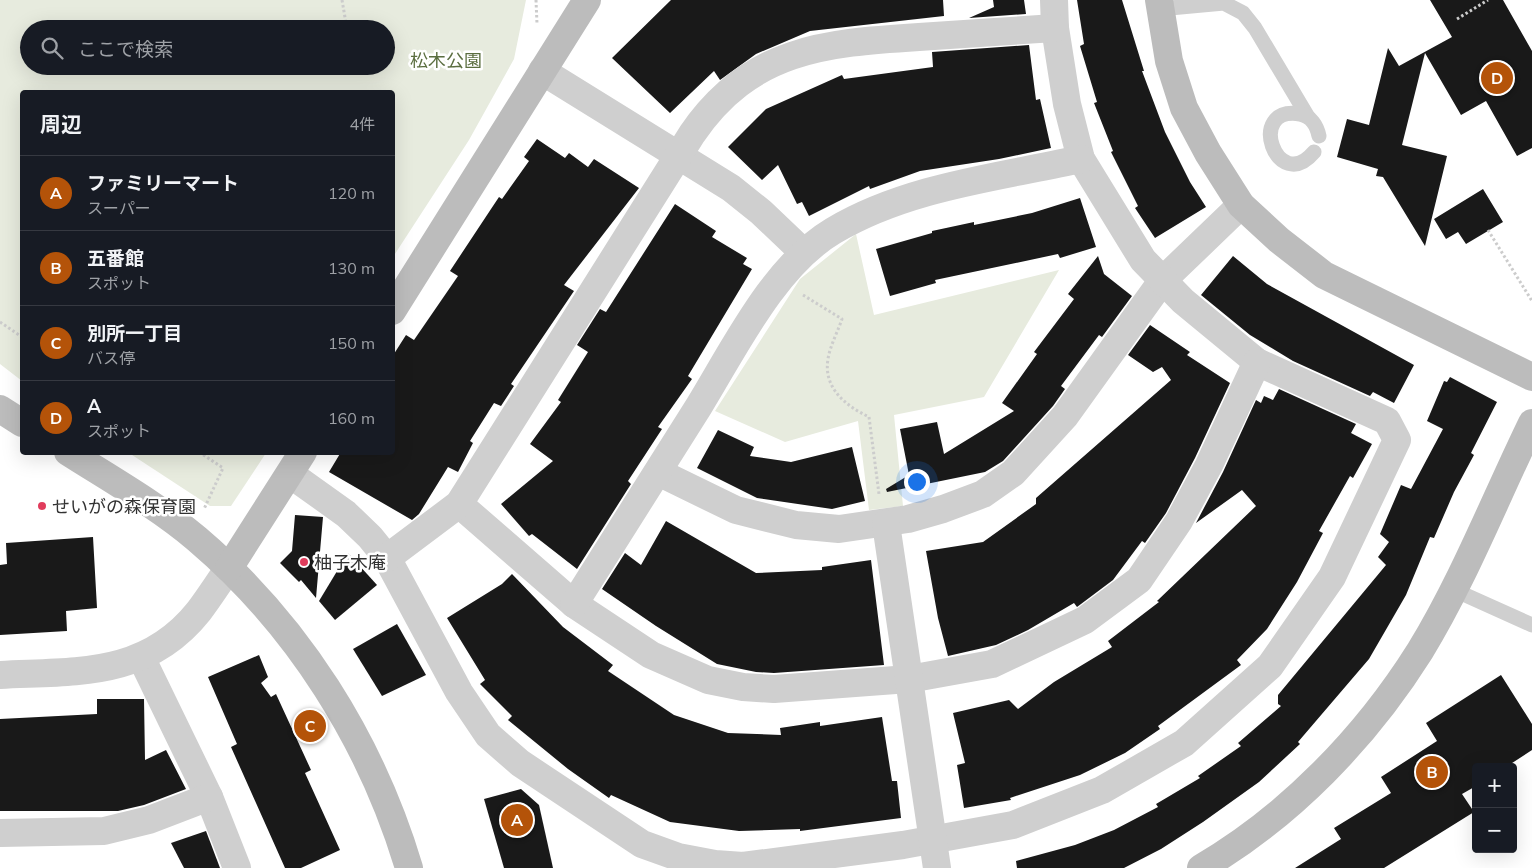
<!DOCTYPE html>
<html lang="ja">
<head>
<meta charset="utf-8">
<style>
	:root { --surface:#171b24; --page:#242831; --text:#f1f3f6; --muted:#9ea1a6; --line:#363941; --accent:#b45309 }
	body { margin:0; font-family:Mulish,"Noto Sans JP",sans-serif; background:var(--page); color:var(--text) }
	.controls { position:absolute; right:15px; bottom:15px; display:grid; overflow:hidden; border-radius:5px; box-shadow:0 5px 20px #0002 }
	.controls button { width:45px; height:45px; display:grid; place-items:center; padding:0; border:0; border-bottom:1px solid var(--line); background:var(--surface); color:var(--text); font:25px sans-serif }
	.you { position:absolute; left:916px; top:481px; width:18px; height:18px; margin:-12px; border:4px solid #fff; border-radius:50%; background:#1a73e8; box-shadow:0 0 0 8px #1a73e833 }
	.badge { display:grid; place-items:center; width:32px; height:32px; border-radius:50%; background:var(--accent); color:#fff; font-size:16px; font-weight:700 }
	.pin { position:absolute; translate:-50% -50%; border:2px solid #fff; box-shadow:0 1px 5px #0006 }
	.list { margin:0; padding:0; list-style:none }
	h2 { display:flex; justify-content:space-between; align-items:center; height:65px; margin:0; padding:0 20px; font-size:21px }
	h2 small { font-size:16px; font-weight:400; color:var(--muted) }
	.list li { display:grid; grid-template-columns:32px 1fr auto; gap:15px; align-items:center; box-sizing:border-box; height:75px; padding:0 20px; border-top:1px solid var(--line) }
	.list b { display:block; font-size:19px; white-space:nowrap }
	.list p { margin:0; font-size:16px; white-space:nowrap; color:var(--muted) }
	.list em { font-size:16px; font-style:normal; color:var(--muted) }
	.icon { flex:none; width:28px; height:28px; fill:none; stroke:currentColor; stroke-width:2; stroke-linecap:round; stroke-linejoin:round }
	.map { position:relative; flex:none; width:1532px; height:868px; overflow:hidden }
	.search { position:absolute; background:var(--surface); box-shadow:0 5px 20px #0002; left:20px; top:20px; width:375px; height:55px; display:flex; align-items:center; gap:12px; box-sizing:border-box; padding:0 18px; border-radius:28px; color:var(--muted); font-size:19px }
	.panel { position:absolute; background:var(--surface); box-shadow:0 5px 20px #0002; left:20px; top:90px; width:375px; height:365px; border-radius:5px }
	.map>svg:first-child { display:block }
</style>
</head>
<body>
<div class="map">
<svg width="1532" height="868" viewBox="0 0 1532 868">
	<rect width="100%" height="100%" fill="#fff"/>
	<g fill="#e7ebde" fill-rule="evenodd">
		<path d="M0 0H526L514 59 469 140 393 257 392 92H22V381L0 364ZM29 29H386V66H29Z"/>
		<path d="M856 234 874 315 1059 270 984 397 894 415 903 506 869 510 858 421 785 442 715 411 800 279Z"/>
		<path d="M129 453H266L231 506H210Z"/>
	</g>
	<g fill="#191919">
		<path d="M671 0H943L944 16 810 31 756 54 720 80 714 71 670 113 612 58Z"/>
		<path d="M993 0H1024L1026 14 969 18 994 7Z"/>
		<path d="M1077 0H1122L1144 71H1142L1165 132 1190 182 1206 207 1155 238 1135 208 1138 206 1111 152 1113 151 1094 103 1097 102 1080 46 1084 44Z"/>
		<path d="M1430 0H1503L1532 51V148L1517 156 1486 101 1461 115 1425 53 1402 145 1447 156 1425 246 1383 177 1376 176 1378 169 1337 157 1347 119 1369 125 1388 48 1399 66 1452 37Z"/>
		<path d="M1029 45 1036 100 1040 99 1051 148 999 159 920 171 870 189 869 186 809 216 802 202 797 204 778 165 762 180 728 147 766 109 842 75 844 79 933 67 932 52Z"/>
		<path d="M537 139 565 158 569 153 588 167 594 159 639 188 564 285 574 291 511 384 514 386 501 406 494 403 470 441 473 443 458 472 448 467 419 514 412 520 329 472 341 452H392V357L406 335 414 340 458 276 450 271 491 209 499 197 502 199 529 161 524 157Z"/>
		<path d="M1483 189 1503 222 1466 244 1458 232 1446 239 1434 219Z"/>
		<path d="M1080 198 1096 247 1060 258 1058 254 935 280 936 283 890 296 876 249 932 233V231L974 222V225L1032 213Z"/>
		<path d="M675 204 716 231 712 237 747 258 743 264 752 269 688 376 692 379 658 427 662 429 628 481 631 484 577 569 532 534 529 536 501 504 553 461 530 444 561 402 558 400 588 352 577 345 600 309 606 312Z"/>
		<path d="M1098 256 1104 274 1132 296 1102 337 1099 335 1061 386 1065 389 1053 406 1003 461 985 472 887 492 886 489 909 475 900 429 937 422 944 454 1014 411 1002 403 1037 354 1034 352 1074 299 1068 294Z"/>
		<path d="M1233 256 1267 284 1414 365 1394 403 1373 392 1370 396 1293 361 1250 335 1201 295Z"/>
		<path d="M1150 325 1190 352 1187 355 1230 383 1195 458 1166 513 1145 543 1142 541 1113 580 1077 607 1074 603 1028 630 996 645 948 656 938 618 926 551 983 542 1036 504V498L1171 380 1162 367 1153 372 1128 355Z"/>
		<path d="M1450 377 1497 402 1471 453 1474 455 1454 492 1434 538 1430 537 1406 595 1369 659 1298 742 1300 744 1259 782 1203 822 1161 849 1124 868H1017L1016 861 1075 845 1114 830 1158 807 1156 804 1200 778 1198 776 1241 746 1238 743 1281 706 1278 704V695L1386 565 1378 557 1389 542 1380 534 1401 485 1411 489 1443 429 1427 421 1444 381 1447 382Z"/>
		<path d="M1279 389 1356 424 1351 433 1372 444 1353 478 1350 476 1319 531 1323 533 1297 582 1267 629 1237 660 1241 665 1158 726 1160 729 1125 753 1080 775 1010 798 1011 800 964 808 957 765 965 763 953 713 1009 700 1018 709 1054 682 1112 647 1108 641 1159 602 1157 601 1256 506 1242 490 1196 523 1223 472 1256 400 1261 403 1264 396 1273 400Z"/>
		<path d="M718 430 754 447 750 456 791 462 852 447 865 501 832 509 757 498 697 468Z"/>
		<path d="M295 515 323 517 316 598 301 580 299 582 280 563 292 551Z"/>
		<path d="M666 521 756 573 822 570V567L871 560 884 665 774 673 756 672 717 664 656 626 602 589 625 553 641 565Z"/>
		<path d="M93 537 97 608 66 611 67 631 0 635V565L7 564 6 543Z"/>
		<path d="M348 553 377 585 335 620 319 601Z"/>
		<path d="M512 574 563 627 613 665 608 671 674 715 728 733 781 735 780 728 820 722V726L882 717 892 781H897L901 818 800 831V829L739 831 670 822 611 795 609 798 568 769 508 720 512 716 480 684 485 680 447 618 502 584Z"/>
		<path d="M397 624 426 675 382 696 353 649Z"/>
		<path d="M259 655 268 677 261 683 271 697 276 694 311 770 305 773 340 850 301 868H285L231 747 237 744 208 677Z"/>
		<path d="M1501 675 1532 724V750L1506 767H1476V786L1462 794 1474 812 1384 868H1295L1341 839 1334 828 1391 793 1381 777 1437 741 1426 723Z"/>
		<path d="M97 699H144L145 760 166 750 186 789 144 805 118 811H0V719L97 714Z"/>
		<path d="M521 789 539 805 553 868H504L484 799Z"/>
		<path d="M206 831 220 868H184L171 843Z"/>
	</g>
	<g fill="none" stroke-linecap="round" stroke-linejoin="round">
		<g stroke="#ccc" stroke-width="3" stroke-dasharray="2.5 2.5" stroke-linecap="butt">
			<path d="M342 0 347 29"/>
			<path d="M536 0 537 24"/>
			<path d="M1457 19 1488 0"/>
			<path d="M346 68V66"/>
			<path d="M1488 230 1532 301"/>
			<path d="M803 295 842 319C838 331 830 346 828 359 823 388 846 406 869 417L879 494"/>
			<path d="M0 322 22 337"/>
			<path d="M199 452 223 468 204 509"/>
		</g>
		<g stroke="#cfcfcf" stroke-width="15">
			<path d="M1159 9 1224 3 1243 13 1255 28 1308 117"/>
			<path d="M1314 152C1277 196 1245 105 1300 114 1311 116 1317 126 1319 136"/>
			<path d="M1452 589 1532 625"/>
		</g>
		<g stroke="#cfcfcf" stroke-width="28">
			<path d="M542 71 731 188 761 212 803 252"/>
			<path d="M658 472 736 510 796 525 839 529 908 519 943 509 983 494 1013 473 1065 416 1162 281 1241 205"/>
			<path d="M290 474 346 514 370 537 387 558 459 692 488 735 520 763 642 844 678 857 715 864 743 866 903 845 1013 825 1102 790 1184 743 1270 666 1332 577 1397 440 1387 421 1257 362 1183 301 1143 260 1081 159 1067 104 1055 28 1054 0"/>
			<path d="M459 504 574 604 651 655 708 680 743 687 774 689 909 679 992 664 1085 620 1139 580 1179 521 1209 465 1257 362"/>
			<path d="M886 524 937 868"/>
			<path d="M387 558 459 504 692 134C750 49 824 43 919 37 964 34 1010 31 1055 28"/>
			<path d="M574 604C616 538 658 472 699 406 734 349 774 266 833 231 906 187 999 177 1081 159"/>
			<path d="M141 657 209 797 237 868"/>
			<path d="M0 675C75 671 146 678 199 611 209 598 219 582 229 568"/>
			<path d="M0 833 104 831 149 820 209 797"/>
		</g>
		<g stroke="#bcbcbc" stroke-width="28">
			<path d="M1159 0 1169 61 1184 108 1208 153 1241 205 1279 240 1324 275 1532 377"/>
			<path d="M392 311 587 0"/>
			<path d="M0 409 22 423"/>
			<path d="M68 452C112 480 158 506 197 539 298 625 371 741 409 868"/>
			<path d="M229 568 303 452"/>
			<path d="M1201 868C1290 816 1366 737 1420 651 1463 581 1496 497 1532 423"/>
		</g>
	</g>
	<g fill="#e13c5c" stroke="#fff" stroke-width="2">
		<circle cx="42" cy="506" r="5"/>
		<circle cx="304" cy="562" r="5"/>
	</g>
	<g text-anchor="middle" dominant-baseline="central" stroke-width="5" stroke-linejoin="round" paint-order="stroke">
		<g font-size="18" fill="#5b6e40" stroke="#fff">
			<text x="446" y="60">松木公園</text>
		</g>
		<g font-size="18" fill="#323232" stroke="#fff" text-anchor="start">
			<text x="52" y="506">せいがの森保育園</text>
			<text x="314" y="562">柚子木庵</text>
		</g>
	</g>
</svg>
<div class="controls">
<button>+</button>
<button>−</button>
</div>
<div class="you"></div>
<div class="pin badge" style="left:517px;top:820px">A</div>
<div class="pin badge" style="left:1432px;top:772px">B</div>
<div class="pin badge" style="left:310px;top:726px">C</div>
<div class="pin badge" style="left:1497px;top:78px">D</div>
<div class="search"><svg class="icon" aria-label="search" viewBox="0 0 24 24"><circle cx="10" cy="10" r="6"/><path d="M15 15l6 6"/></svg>ここで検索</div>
<section class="panel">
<h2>周辺<small>4件</small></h2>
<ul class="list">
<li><span class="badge">A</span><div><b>ファミリーマート</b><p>スーパー</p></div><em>120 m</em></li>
<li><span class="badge">B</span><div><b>五番館</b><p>スポット</p></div><em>130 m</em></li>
<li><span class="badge">C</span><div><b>別所一丁目</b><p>バス停</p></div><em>150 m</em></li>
<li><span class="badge">D</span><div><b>A</b><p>スポット</p></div><em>160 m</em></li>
</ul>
</section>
</div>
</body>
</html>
